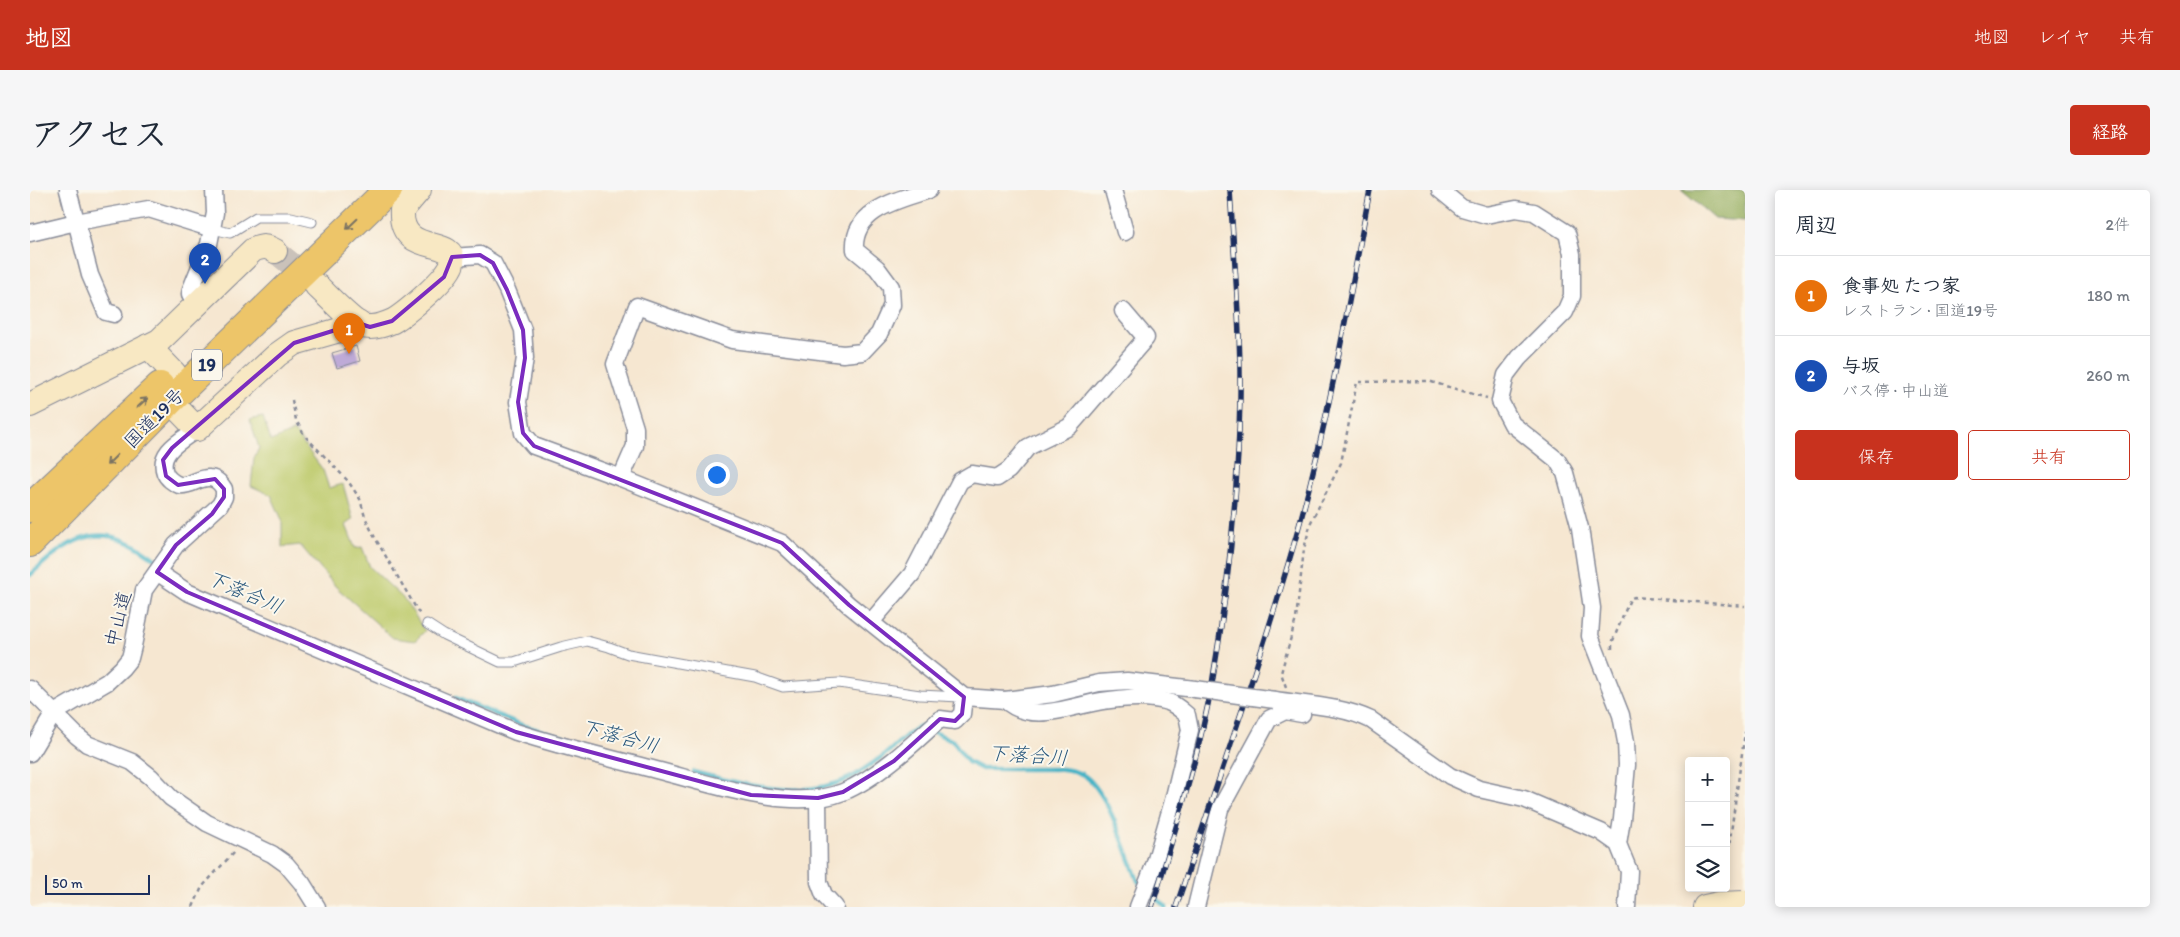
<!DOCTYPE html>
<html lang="ja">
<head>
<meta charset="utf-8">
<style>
	:root { --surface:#fff; --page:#f6f6f7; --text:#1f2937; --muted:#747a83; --line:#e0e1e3; --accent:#c8321e }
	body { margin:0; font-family:Itim,"Klee One",sans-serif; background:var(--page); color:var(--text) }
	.controls { position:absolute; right:15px; bottom:15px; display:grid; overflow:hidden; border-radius:5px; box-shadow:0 2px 12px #0003 }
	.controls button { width:45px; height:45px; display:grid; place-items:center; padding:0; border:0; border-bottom:1px solid var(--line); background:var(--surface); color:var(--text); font:25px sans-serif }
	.scale { position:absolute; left:15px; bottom:12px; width:105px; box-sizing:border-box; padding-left:5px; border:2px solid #1b2f5e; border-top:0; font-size:14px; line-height:18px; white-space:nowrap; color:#1b2f5e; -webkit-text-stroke:4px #fbf7ec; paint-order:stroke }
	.you { position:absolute; left:686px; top:284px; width:18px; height:18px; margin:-12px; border:4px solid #fff; border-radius:50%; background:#1a73e8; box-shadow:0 0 0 8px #1a73e833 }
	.badge { display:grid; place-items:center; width:32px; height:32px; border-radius:50%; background:var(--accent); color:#fff; font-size:16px; font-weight:700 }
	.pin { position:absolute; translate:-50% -41px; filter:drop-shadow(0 1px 2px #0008) }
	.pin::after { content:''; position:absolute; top:26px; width:18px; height:15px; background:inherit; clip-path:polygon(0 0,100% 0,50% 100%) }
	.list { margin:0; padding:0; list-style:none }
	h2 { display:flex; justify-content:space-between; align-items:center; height:65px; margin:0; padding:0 20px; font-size:21px }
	h2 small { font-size:16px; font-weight:400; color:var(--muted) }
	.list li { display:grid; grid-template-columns:32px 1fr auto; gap:15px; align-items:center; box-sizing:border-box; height:80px; padding:0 20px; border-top:1px solid var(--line) }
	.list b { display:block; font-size:19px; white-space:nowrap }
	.list p { margin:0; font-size:16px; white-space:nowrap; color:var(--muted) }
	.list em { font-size:16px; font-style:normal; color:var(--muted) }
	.actions { display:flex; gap:10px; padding:15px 20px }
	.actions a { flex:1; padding:11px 0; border:1px solid var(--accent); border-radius:5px; text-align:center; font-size:18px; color:var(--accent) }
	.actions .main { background:var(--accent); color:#fff }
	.icon { flex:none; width:28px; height:28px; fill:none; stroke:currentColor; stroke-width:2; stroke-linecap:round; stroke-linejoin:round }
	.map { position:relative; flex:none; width:1715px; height:717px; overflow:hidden; border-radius:5px }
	header { display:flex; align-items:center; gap:30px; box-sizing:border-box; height:70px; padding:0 25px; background:var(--accent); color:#fff }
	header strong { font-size:24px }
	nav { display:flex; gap:28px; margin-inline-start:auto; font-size:18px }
	.intro { display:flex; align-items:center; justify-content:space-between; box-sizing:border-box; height:120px; padding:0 30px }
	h1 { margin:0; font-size:35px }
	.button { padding:12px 22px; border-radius:5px; background:var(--accent); color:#fff; font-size:18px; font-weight:700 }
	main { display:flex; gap:30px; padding:0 30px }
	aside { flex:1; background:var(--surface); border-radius:5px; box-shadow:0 2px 12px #0003 }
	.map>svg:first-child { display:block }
</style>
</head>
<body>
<header>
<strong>地図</strong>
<nav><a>地図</a><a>レイヤ</a><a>共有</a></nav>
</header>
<div class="intro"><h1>アクセス</h1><a class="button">経路</a></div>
<main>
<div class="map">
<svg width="1715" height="717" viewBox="0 0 1715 717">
	<rect width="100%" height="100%" fill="#fbf7ec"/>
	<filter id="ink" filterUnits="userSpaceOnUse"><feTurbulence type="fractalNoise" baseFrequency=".02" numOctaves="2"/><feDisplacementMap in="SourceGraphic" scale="10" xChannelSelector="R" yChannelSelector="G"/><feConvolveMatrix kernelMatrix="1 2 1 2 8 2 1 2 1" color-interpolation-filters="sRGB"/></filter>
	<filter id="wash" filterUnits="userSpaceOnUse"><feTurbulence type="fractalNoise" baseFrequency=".0096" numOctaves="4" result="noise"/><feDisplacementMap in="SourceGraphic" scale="20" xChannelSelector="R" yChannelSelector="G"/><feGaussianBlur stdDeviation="1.12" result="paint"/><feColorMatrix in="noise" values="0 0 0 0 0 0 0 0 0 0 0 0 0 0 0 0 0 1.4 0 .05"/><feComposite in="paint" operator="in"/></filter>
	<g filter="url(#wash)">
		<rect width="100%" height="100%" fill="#f6e7d1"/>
		<path fill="#bdca6c" stroke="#6c7c65" d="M233 227 241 251 264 241 293 280 299 298 313 294 323 330 316 335 325 358 332 357 340 377 375 410 395 441 385 451 363 448 306 397 270 355 252 357V330L241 305 221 296 224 268 229 258 220 230Z"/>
		<path fill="#96ae60" stroke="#586e5f" d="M1651 0H1715V31L1685 29Z"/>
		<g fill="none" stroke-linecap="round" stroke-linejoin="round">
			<g stroke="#48b4c6" stroke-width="4.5">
				<path d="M0 385C46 342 75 329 129 372"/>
				<path d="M426 508 492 535 545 551"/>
				<path d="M902 541 923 551 938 572 952 579H1033C1040 580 1049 582 1055 586 1078 602 1097 664 1108 691L1113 696"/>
				<path d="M664 582C716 595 778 613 827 584 837 577 848 570 858 562 869 553 878 542 890 536L894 538"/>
				<path d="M1118 701 1136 717"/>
			</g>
		</g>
		<g id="blocks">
			<path fill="#beaad7" d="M326 156 330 171 307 178 302 163Z"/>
		</g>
	</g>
	<g filter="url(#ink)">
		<use href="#blocks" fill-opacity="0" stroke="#888b98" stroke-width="1"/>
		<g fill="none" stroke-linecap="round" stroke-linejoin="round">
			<path stroke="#cac2ba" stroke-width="24" stroke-dasharray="24 12" stroke-linecap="butt" d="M245 61 287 95"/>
			<defs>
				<g id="lane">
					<path d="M183 39 200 43 226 27H261L282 32"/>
					<path d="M397 434 414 445 470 472H484L531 457 557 451 579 457 598 464 725 487 753 497 809 493 890 505 930 507"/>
				</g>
				<g id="street">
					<path d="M38 0 60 85 76 122 84 124"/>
					<path d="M1083 0 1095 42"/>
					<path d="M1410 0 1432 18 1456 25 1486 19 1504 22 1537 43 1542 64V106L1535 122 1489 168 1476 185 1470 211 1482 234 1527 270 1535 283 1550 338 1562 418 1560 446 1591 525 1596 552 1597 575 1592 629 1588 654"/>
					<path d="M0 43 46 32 119 19 183 39"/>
					<path d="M422 67 450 65 463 73 477 100 493 140 495 168 488 212 493 243 504 256 591 288 752 353 819 415 934 507 975 510 1023 504 1069 493 1097 491 1165 499"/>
					<path d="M167 114 160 104 161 99 179 54 185 23 184 0"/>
					<path d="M591 288 605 256V238L585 174 607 116 702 150 813 164 832 162 849 144 862 115 861 97 847 78 825 60C822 19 869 10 899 0"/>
					<path d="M127 382 157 402 486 542C533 557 579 568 626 580 678 593 761 623 813 602 847 588 883 554 910 529L925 531 932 524 934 507"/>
					<path d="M841 432 882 384 930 291 942 284 967 288 979 280 998 257 1039 237 1116 148 1093 121"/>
					<path d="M0 499 47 546 57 554 102 572 121 587 141 608 177 633 242 664 256 674 272 693 287 717"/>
					<path d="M975 510C1001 535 1041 516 1072 511 1092 508 1118 505 1138 512 1145 514 1151 520 1157 525L1160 540 1143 611 1125 673 1108 717"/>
					<path d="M1245 510C1277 515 1312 516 1341 530L1420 586 1449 599 1494 609 1571 642 1588 654 1599 681 1597 717"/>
					<path d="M0 563 24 523 77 492 92 478 100 468 103 456 114 400 146 355 190 315 194 307V299C191 294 186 288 179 288 169 287 160 297 149 295 143 293 137 288 135 283 127 261 153 250 167 239"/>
					<path d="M788 608 789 692 794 705 805 717"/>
					<path d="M1166 717 1190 619 1239 529 1255 521 1272 524"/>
				</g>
				<g id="secondary">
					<path d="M287 96C297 105 322 132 333 136 343 139 354 135 363 131 375 124 421 86 422 73 426 45 369 68 372 20L389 0"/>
					<path d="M118 156 144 183"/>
					<path d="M140 211 167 239 247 165 264 153 320 137 328 133"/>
					<path d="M0 215 129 151 223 60C233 56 237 56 245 61"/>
					<path d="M1675 717 1689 714 1715 713"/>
				</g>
				<g id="highway">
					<path d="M0 318 130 196"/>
					<path d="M0 353 140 211 358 0"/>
				</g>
			</defs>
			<use href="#lane" stroke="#888b98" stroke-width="11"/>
			<use href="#street" stroke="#888b98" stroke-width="19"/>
			<use href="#secondary" stroke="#888b98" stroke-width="26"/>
			<use href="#highway" stroke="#888b98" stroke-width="30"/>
			<g stroke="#888b98" stroke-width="2.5" stroke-dasharray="4 4" stroke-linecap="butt">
				<path d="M262 210 266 230 274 245 318 291 330 309 335 327 344 346 390 425"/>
				<path d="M1582 459V453L1600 409 1604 407 1715 416"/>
				<path d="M1256 497 1251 483 1266 429 1274 359 1281 332 1311 273 1327 192 1398 191 1457 208"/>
				<path d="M1696 678 1715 542"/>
				<path d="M0 717H1"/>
				<path d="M163 717 172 697 204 662"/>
			</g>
			<use href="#lane" stroke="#fff" stroke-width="9"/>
			<use href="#street" stroke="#fff" stroke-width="16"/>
			<use href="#secondary" stroke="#f8e8c3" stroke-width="24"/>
			<use href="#highway" stroke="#edc569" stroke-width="28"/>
			<defs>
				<g id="rail">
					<path d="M1122 717C1144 644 1168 569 1182 494 1198 400 1208 304 1210 208 1211 139 1204 69 1200 0"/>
					<path d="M1146 717C1187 594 1230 472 1266 347 1298 233 1318 116 1340 0"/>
				</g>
			</defs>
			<use href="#rail" stroke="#1b2f5e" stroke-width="5.5"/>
			<use href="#rail" stroke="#fbf7ec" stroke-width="4" stroke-dasharray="11" stroke-linecap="butt"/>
			<defs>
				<path id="street-bridge" d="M1165 499 1245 510"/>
			</defs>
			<use href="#street-bridge" stroke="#888b98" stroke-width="19" stroke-linecap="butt"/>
			<use href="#street-bridge" stroke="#fff" stroke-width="16"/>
		</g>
		<defs><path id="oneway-shaft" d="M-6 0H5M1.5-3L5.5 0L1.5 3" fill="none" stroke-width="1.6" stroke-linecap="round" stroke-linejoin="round" transform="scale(1.25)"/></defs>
		<g stroke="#797263">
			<use href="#oneway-shaft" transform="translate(322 34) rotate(136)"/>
			<use href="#oneway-shaft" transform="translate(112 213) rotate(-43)"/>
			<use href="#oneway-shaft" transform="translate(82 270) rotate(135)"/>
		</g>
	</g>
	<path fill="none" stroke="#7b2cbf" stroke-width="4" stroke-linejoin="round" d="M450 65 463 73 477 100 493 140 495 168 488 212 493 243 504 256 752 353 819 415 934 507 932 524 925 531 910 529 864 571 813 602 788 608 721 605 486 542 157 402 127 382 146 355 182 324 194 307V299L185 289 148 295 136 286 133 270 142 258 264 153 328 133 340 137 362 131 414 87 422 67Z"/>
	<g text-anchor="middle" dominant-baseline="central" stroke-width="4" stroke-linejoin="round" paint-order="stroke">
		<rect fill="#fbf7ec" stroke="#5e6b89" stroke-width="1" x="162" y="159.5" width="30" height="31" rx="4"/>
		<g font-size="18" font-weight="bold" fill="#1b2f5e">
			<text x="177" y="175">19</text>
		</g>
		<g font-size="19" fill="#1b2f5e" stroke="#fbf7ec">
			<text transform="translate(124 228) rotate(-45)">国道19号</text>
			<text transform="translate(88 429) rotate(-76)">中山道</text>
		</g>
		<g font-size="20" font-style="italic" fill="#28577d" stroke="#fbf7ec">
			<text transform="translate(215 402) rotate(23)">下落合川</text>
			<text transform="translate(590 546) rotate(15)">下落合川</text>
			<text transform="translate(998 565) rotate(4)">下落合川</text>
		</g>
	</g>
</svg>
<div class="controls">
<button>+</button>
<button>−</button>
<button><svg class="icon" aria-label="layers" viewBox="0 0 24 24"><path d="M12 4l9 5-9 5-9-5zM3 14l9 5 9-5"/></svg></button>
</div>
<div class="scale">50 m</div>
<div class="you"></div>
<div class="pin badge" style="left:319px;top:164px;background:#e8710a">1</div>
<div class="pin badge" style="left:175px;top:94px;background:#1a4fb4">2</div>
</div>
<aside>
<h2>周辺<small>2件</small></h2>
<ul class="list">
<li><span class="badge" style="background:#e8710a">1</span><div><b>食事処 たつ家</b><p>レストラン · 国道19号</p></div><em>180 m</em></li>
<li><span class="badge" style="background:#1a4fb4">2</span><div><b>与坂</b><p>バス停 · 中山道</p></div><em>260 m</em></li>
</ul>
<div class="actions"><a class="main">保存</a><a>共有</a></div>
</aside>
</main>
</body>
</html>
